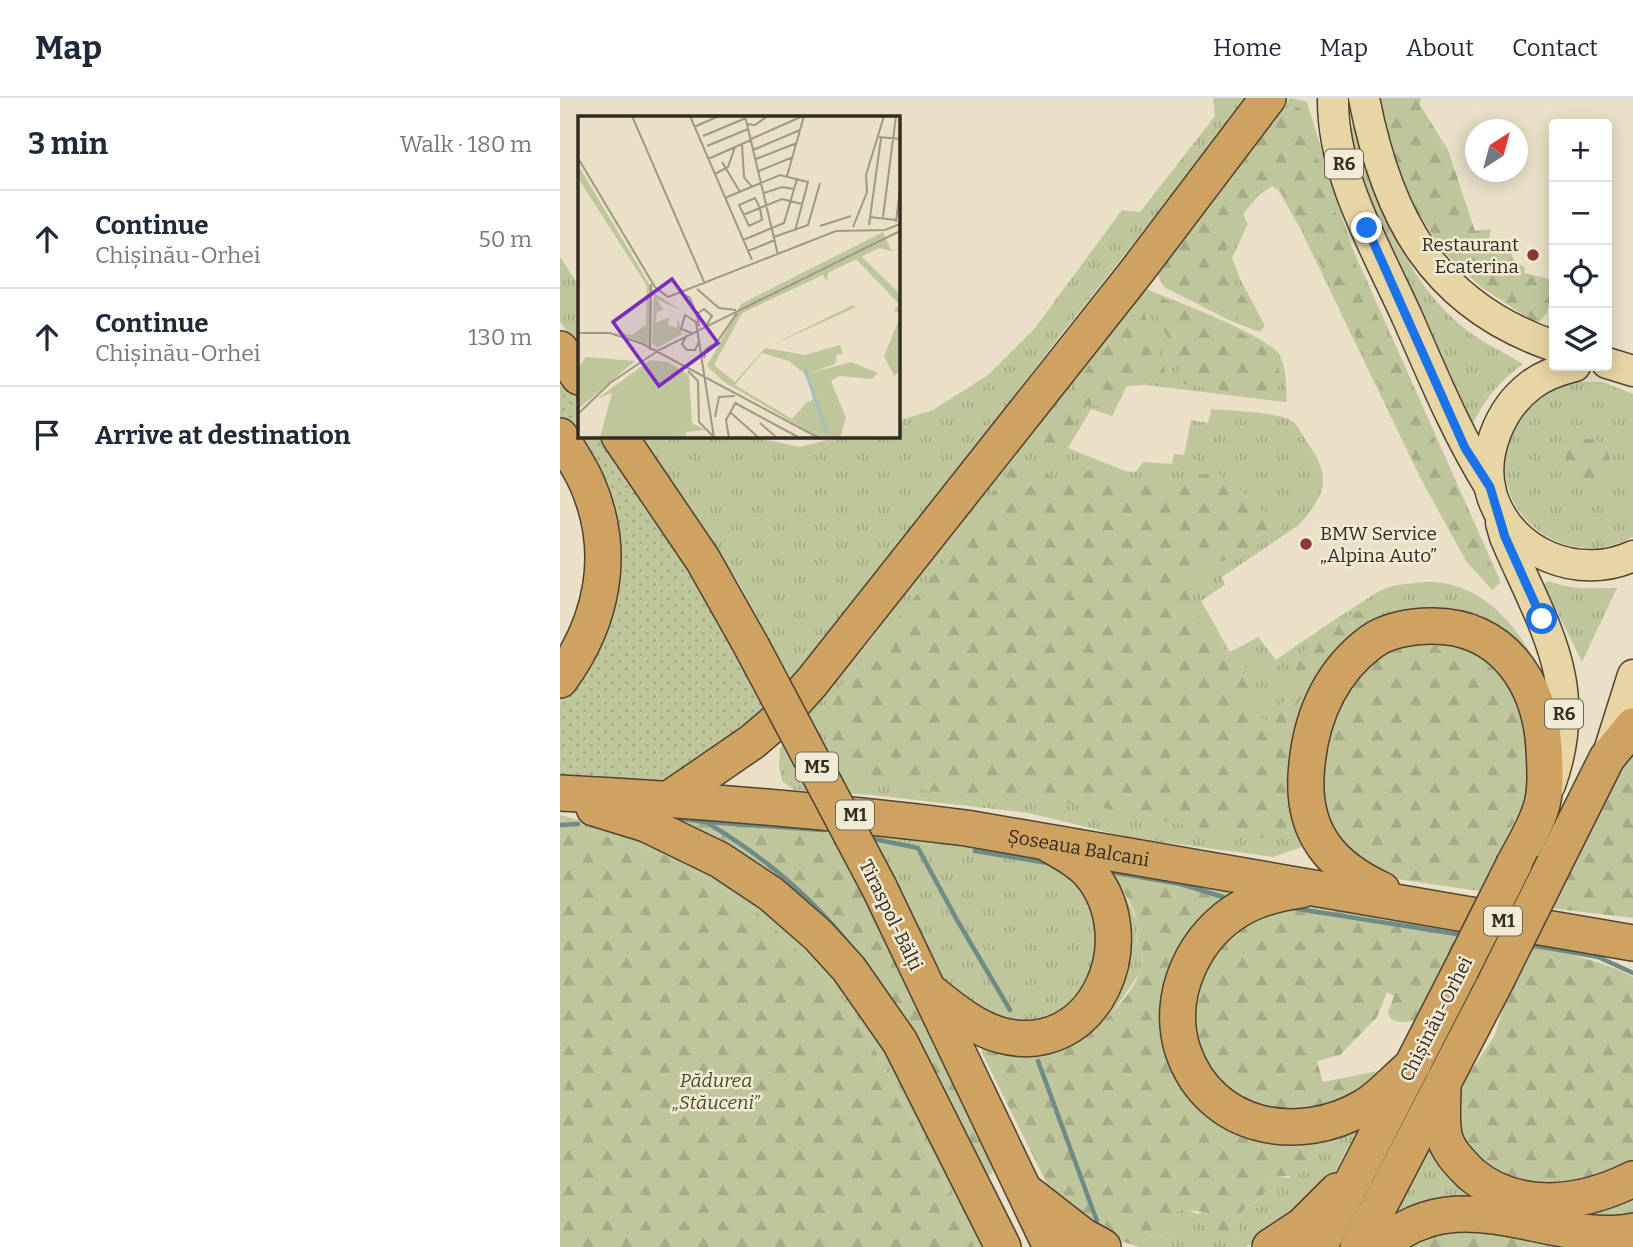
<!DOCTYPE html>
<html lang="en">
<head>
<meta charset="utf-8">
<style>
	:root { --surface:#fff; --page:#f6f6f7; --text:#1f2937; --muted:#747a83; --line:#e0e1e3 }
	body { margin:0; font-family:Bitter,serif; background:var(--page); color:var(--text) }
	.controls { position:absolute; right:21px; top:21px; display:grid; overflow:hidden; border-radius:7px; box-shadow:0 4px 18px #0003 }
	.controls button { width:63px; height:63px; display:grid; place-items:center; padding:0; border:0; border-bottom:2px solid var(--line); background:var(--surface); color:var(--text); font:35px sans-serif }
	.compass { position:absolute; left:905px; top:21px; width:63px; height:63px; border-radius:50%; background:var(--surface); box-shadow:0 4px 18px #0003; rotate:36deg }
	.stop { position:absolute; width:21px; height:21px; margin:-16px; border:5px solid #1a73e8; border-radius:50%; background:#fff }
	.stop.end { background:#1a73e8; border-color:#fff; box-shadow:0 2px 7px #0008 }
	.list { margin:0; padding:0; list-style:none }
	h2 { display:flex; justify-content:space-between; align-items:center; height:91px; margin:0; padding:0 28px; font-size:30px }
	h2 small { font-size:23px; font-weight:400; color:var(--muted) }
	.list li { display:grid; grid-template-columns:46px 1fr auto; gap:21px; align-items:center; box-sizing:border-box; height:98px; padding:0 28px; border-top:2px solid var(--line) }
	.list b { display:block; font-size:26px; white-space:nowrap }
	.list p { margin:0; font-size:23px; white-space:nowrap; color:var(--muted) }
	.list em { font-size:23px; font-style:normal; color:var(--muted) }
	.icon { flex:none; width:38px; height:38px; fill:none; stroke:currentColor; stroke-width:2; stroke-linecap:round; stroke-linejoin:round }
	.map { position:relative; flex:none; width:1073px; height:1149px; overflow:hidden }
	header { display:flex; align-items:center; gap:42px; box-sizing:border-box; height:98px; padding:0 35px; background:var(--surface); border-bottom:2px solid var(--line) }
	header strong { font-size:33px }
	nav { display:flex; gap:38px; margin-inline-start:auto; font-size:24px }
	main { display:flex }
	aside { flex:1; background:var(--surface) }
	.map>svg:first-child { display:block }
</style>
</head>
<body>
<header>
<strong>Map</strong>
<nav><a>Home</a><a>Map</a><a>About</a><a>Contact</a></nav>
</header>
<main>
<aside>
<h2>3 min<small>Walk · 180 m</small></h2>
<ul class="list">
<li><svg class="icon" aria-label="ahead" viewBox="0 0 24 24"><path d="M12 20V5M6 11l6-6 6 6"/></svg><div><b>Continue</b><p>Chișinău-Orhei</p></div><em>50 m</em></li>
<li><svg class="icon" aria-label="ahead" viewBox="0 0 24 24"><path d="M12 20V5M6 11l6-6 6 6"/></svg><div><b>Continue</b><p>Chișinău-Orhei</p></div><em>130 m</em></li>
<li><svg class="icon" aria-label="arrive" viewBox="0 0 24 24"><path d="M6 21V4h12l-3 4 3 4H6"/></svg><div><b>Arrive at destination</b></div></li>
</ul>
</aside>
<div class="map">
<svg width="1073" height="1149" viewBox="0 0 1073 1149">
	<defs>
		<pattern id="grass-tufts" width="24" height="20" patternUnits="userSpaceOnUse" patternTransform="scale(1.75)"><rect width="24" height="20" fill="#c0c69c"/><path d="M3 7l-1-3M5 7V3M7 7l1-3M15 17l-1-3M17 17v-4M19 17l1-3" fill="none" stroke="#a6aa86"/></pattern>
		<pattern id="forest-firs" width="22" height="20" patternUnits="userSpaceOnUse" patternTransform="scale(1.75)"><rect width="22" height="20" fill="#c0c69c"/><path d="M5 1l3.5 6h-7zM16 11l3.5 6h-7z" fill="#a6aa86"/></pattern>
		<pattern id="garden-dots" width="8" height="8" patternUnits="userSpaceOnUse" patternTransform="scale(1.75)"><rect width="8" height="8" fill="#c0c69c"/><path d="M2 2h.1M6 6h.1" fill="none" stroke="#a6aa86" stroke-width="1.8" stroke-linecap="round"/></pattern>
	</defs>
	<rect width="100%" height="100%" fill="#e9e0c7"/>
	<g fill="url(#grass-tufts)">
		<path d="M653 0H689L500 238 234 587 179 485 82 338H190L240 349 283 338H338V323L373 312 428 277 475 230 562 112 580 114 655 18Z"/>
		<path d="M731 0 747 4 791 147 939 480 940 485 932 492 906 463 860 379 739 128 718 92 712 88 699 97 683 116 688 126 672 160 680 181 705 228 700 234 673 224 604 189 596 174 715 11Z"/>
		<path d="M796 28C819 101 839 173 899 226 917 242 942 253 963 266 936 286 927 300 911 328L820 133 787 43 786 31Z"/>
		<path d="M0 159 19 188V248L0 224Z"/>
		<path d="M587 191C616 204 700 234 718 255 727 267 726 289 727 303L724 304 586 287 567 288 552 318 531 311 508 350 565 373 576 374 583 364 612 366 614 356 624 357 631 322 648 325 651 311C668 313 720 314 732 323 738 327 743 339 748 345 772 380 766 396 739 427L662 479 665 487 641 503 670 554 698 539 716 562C742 544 769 525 796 508 805 503 814 495 824 491 833 487 845 486 855 485 919 476 962 530 985 584L745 748 713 759 572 740 468 715 312 697 234 692 222 683 219 669 220 650 311 541 368 464 579 192Z"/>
		<path d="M1015 284H1043L1073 296V439C995 481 911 397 959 323 967 311 977 300 990 293 998 289 1007 287 1015 284Z"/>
		<path d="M987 483C1013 492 1030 490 1057 490L1022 564 984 487Z"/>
		<path d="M0 717 76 737 166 775 294 888 432 1149H414L383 1081 307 937 264 877 199 816 119 762 0 722Z"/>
		<path d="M312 733 495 758 533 796 543 857 502 921 451 931 387 891 317 749Z"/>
		<path d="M548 768 561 789 578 825 576 842 582 852V864L579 876 552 915 539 927 517 931 527 924Z"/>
		<path d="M807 1021 786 1052 769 1088 710 1138 685 1149H580L585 1140 596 1137 610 1142 615 1113 624 1111 638 1116 645 1113 653 1116 675 1137 684 1110 701 1101 713 1079 729 1080 752 1058 757 1048 771 1045Z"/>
		<path d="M869 1048 1073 1091V1123L839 1119 835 1116Z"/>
	</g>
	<g fill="url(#forest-firs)">
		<path d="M817 0H861L860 7 888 52 915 133 931 131 926 151 951 153 953 161 965 170 964 175 994 182 987 215 977 226 921 189 884 154 846 97 833 64Z"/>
		<path d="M731 7 740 10 748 19 754 49 781 131 812 206 933 471 936 479 932 486 927 484 909 465 898 440 854 362 748 139 715 83C692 92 659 145 667 170 674 191 693 206 700 227L696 229 605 188C598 174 605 166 613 155L723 12Z"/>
		<path d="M599 199C618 207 636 215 654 223 686 237 739 257 713 301L624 286 618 277 619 262 592 209 594 200Z"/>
		<path d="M580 200 588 226 605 272 603 282C592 288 574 278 565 287 558 292 555 304 551 312L530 306 521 312 496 364 484 360 479 349 480 336 576 201Z"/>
		<path d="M1022 341H1030L1045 346 1050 360 1048 380 1034 389 1018 386C1003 369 998 353 1022 341Z"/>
		<path d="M465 361 491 379 515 386 528 372 576 383 597 380 612 391 629 379 655 374 678 389 702 413 723 421 722 433 682 457 656 465 637 477 628 497 634 512 669 557 684 555 688 589 698 619 711 624 723 605 743 554 758 533 799 513H811L812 518 785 544 754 581 734 611 730 638 727 728 722 735 709 741 654 733 529 707 368 693 302 679 284 672 272 647 267 620 281 588 388 459 452 367Z"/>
		<path d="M894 538 953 579 975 671 960 712 919 793 810 777 761 728 764 617 814 553Z"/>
		<path d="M1073 652V820L991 810 1069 656Z"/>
		<path d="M91 714 266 729 288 768 295 775 435 1069 431 1077 425 1076 325 905Z"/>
		<path d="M0 722 119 762 199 816 264 877 307 937 383 1081 414 1149H0Z"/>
		<path d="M548 768 667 793 673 800 644 831 626 988 779 1038 771 1045 757 1048C754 1054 753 1059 751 1065 744 1082 726 1077 713 1079L701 1101 684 1110 675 1137 668 1143 656 1137 653 1116C646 1114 623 1111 615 1113L619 1120 616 1137 610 1142 596 1137 585 1140 580 1149 551 1140 492 1096 422 955V948L539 927C557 911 587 880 582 853 581 849 578 847 577 843 576 839 578 832 578 827 575 807 558 786 548 768Z"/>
		<path d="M729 805 901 833 860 919C849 925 842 926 831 921L828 915 834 898 827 894 817 919 780 957 757 963 763 984 823 972 796 1005 704 1016 646 979 630 904 661 840Z"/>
		<path d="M969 849C1005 856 1040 861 1073 879V1073L971 1096 900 1050 899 991 935 937 949 889Z"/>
		<path d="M895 1131 917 1132 1024 1149H844L858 1140Z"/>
	</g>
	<path fill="url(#garden-dots)" d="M0 275 19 300V338H45L134 471 208 613 129 677 96 685 0 684V599L52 484 0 325Z"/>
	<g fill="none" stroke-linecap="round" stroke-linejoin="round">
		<g stroke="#6f8b85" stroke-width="4.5">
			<path d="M108 719 146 724 263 732"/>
			<path d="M149 726C203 758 249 797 288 845"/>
			<path d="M0 727 18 726"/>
			<path d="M309 740 358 750 397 822 450 912"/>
			<path d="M415 753 488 765"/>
			<path d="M551 774 621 786 663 799"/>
			<path d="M732 810 903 837"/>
			<path d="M970 847 1038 859 1073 875"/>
			<path d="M478 963 537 1123"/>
		</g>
		<defs>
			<g id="major">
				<path d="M773 0C772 77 817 152 848 221 873 278 897 336 930 389"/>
				<path d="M804 0C827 119 873 207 994 248"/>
				<path d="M1047 265 1073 273"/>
				<path d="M1015 268C999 272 984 277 971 287 939 311 920 359 932 398 951 456 1019 483 1073 458"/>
				<path d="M941 425 945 439C983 528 1026 587 990 687"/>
				<path d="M1049 653 1073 577"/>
			</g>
			<g id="highway">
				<path d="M0 251 19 279"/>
				<path d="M0 338C9 353 20 369 27 385 57 454 43 523 0 582"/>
				<path d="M59 338 143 462 192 549"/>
				<path id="s1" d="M0 695C136 702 271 713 406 730L1073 845"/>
				<path d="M109 701 192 644 219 621 252 584 577 173 708 0"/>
				<path d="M34 710 86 726 160 762 211 796 258 837 289 871 340 944 443 1149"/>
				<path d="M994 766 1047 660 1073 628"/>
				<path d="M319 789 491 1149"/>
				<path d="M741 792C721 795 702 799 685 808 634 835 605 898 623 953 650 1032 739 1047 804 1009 822 998 837 980 853 967"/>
				<path d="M822 792C772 769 743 736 746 678 749 625 767 577 811 544 827 532 852 528 871 528 942 527 980 584 984 650 985 669 987 694 980 713 974 731 963 749 954 766"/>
				<path d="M372 895C392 911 415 930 440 937 535 963 587 841 529 774 518 762 504 755 490 747"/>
				<path d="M883 988C883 1004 881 1021 884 1037 887 1052 900 1065 911 1076 958 1115 1021 1107 1073 1081"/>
				<path d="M469 1096 523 1138 543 1149"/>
				<path d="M710 1149 742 1128 777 1093"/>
				<path d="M759 1149 901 872"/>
				<path d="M798 1149 936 883"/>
				<path d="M820 1149C877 1097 936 1119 1003 1131 1025 1135 1051 1138 1073 1133"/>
			</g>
		</defs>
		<use href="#major" stroke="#514232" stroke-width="33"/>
		<use href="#highway" stroke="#514232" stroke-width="38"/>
		<use href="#major" stroke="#e8d5a4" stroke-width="30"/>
		<use href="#highway" stroke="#cea362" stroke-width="35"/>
		<defs>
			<g id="highway-bridge">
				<path d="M192 549 319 789"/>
				<path d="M901 872 954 766"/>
				<path d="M936 883 994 766"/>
			</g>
		</defs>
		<use href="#highway-bridge" stroke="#514232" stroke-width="38" stroke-linecap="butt"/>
		<use href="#highway-bridge" stroke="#cea362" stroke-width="35"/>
	</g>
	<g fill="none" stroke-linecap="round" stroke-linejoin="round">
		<path stroke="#1a73e8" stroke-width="9" d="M807 130 905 350 930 389 945 439 982 521"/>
	</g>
	<g fill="#8b3835" stroke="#f1ebd6" stroke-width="2.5">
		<circle cx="973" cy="157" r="7"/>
		<circle cx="746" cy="446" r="7"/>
	</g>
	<g text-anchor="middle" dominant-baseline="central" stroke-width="5" stroke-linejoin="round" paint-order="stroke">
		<g fill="#f1ebd6" stroke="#6d6557" stroke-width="2">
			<rect x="765" y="51.5" width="38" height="29" rx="5"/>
			<rect x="985" y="601.5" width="38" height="29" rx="5"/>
			<rect x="236" y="654.5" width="42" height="29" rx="5"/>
			<rect x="276" y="702.5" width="38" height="29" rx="5"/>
			<rect x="924" y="808.5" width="38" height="29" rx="5"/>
		</g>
		<g font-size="18" font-weight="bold" fill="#352b20">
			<text x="784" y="66">R6</text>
			<text x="1004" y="616">R6</text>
			<text x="257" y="669">M5</text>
			<text x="295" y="717">M1</text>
			<text x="943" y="823">M1</text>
		</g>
		<g font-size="19" fill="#352b20" stroke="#f1ebd6" text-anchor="end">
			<text x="959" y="146">Restaurant<tspan x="959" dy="22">Ecaterina</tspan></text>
			<text x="760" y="435" text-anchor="start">BMW Service<tspan x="760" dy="22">„Alpina Auto”</tspan></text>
		</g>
		<g font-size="19" fill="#352b20" stroke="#f1ebd6">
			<text stroke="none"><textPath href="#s1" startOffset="522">Șoseaua Balcani</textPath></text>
			<text transform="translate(331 817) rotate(64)">Tiraspol-Bălți</text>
			<text transform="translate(876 921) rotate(-63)">Chișinău-Orhei</text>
		</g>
		<g font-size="19" font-style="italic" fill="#444f29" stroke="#f1ebd6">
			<text x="156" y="982">Pădurea<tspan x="156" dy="22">„Stăuceni”</tspan></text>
		</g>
	</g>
	<g transform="translate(18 18)">
		<rect width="322" height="322" fill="#e9e0c7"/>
		<path d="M0 49 73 171 72 229 35 216 54 219 68 209 69 170 9 76 0 61ZM305 116 313 134 322 132 313 135 301 132 250 157 249 165 245 159 164 197 136 249 157 266 187 232 227 239 262 229 265 238H259L257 248 232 257 241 277 235 279 228 259 211 245 184 237 157 269 214 303 231 284 240 317 249 322H242L146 266 129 250 163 188Z" fill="#c0c69c"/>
		<path d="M283 140 322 178V197L316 195 321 188 278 143ZM76 177 105 195 78 183 86 194 79 196 77 207 92 201 90 209 99 212 100 202 104 218 79 232 74 227ZM275 189 278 191 190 231 218 217ZM322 201V255L316 260 306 240ZM8 241 57 245 0 293V252ZM72 244 90 246 111 259 114 307 128 314 108 316V322H22L34 277 19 283ZM273 246 300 257 294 263 261 260 253 265 268 302 262 322H249L215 304 240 277 232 257Z" fill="#c0c69c"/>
		<path d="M32 286 38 311 35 322H22Z" fill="#c0c69c"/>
		<path fill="none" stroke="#a8beb8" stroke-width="3.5" d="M227 253 249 317"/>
		<path fill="none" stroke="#a19884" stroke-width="2" d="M54 0 127 168M112 0 174 144M167 0 200 139M169 8 177 9 190 0M116 11 141 0M125 20 168 2M301 21 322 23M173 23 225 0M164 28 166 61 174 71M129 30 170 13M175 34 222 14M0 42 77 171 90 181 258 115 307 114 322 108M130 43 173 24M178 43 219 27M144 46 162 76M181 55 215 41M137 58 150 51 157 31M209 60 226 0M186 77 204 71 216 73M147 82 202 59 230 66 217 115M182 92 177 82 161 89 171 110 184 104 182 92M165 99 204 83 224 88M292 101 318 104M305 101 318 0M318 106 322 73M291 109 303 22M242 110 273 100M275 111 289 76 288 59 306 0M196 121 230 109 242 67M165 124 206 107 219 63M170 135 197 124M119 173 141 192 158 194M105 178 112 182 119 200M121 210 119 198 126 193 134 200 128 210M0 217H32L65 228 241 322M114 217 103 213 107 199 118 206 136 322M109 219 104 228 109 234H117L121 226M72 234 73 168M126 242 128 233 139 226 159 197M110 255 120 265 121 306 135 320M157 287 222 322M152 296 181 322M0 298 32 267 81 234 322 115M137 301 141 281 157 280M182 307 199 322M151 322 148 304 158 286"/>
		<path fill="#7b2cbf" fill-opacity="0.15" stroke="#7b2cbf" stroke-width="3.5" d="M94 163 140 227 81 270 35 206Z"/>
		<rect width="322" height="322" fill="none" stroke="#352b20" stroke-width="3.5"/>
	</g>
</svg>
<div class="controls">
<button>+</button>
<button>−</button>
<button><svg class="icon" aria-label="locate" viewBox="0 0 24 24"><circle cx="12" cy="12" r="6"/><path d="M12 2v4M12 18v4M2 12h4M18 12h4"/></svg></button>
<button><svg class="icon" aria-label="layers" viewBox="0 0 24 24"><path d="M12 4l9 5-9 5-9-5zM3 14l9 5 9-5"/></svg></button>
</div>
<svg class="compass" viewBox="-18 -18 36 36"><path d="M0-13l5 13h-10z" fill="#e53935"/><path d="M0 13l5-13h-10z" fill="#747a83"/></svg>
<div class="stop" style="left:982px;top:521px"></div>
<div class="stop end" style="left:807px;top:130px"></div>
</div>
</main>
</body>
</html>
